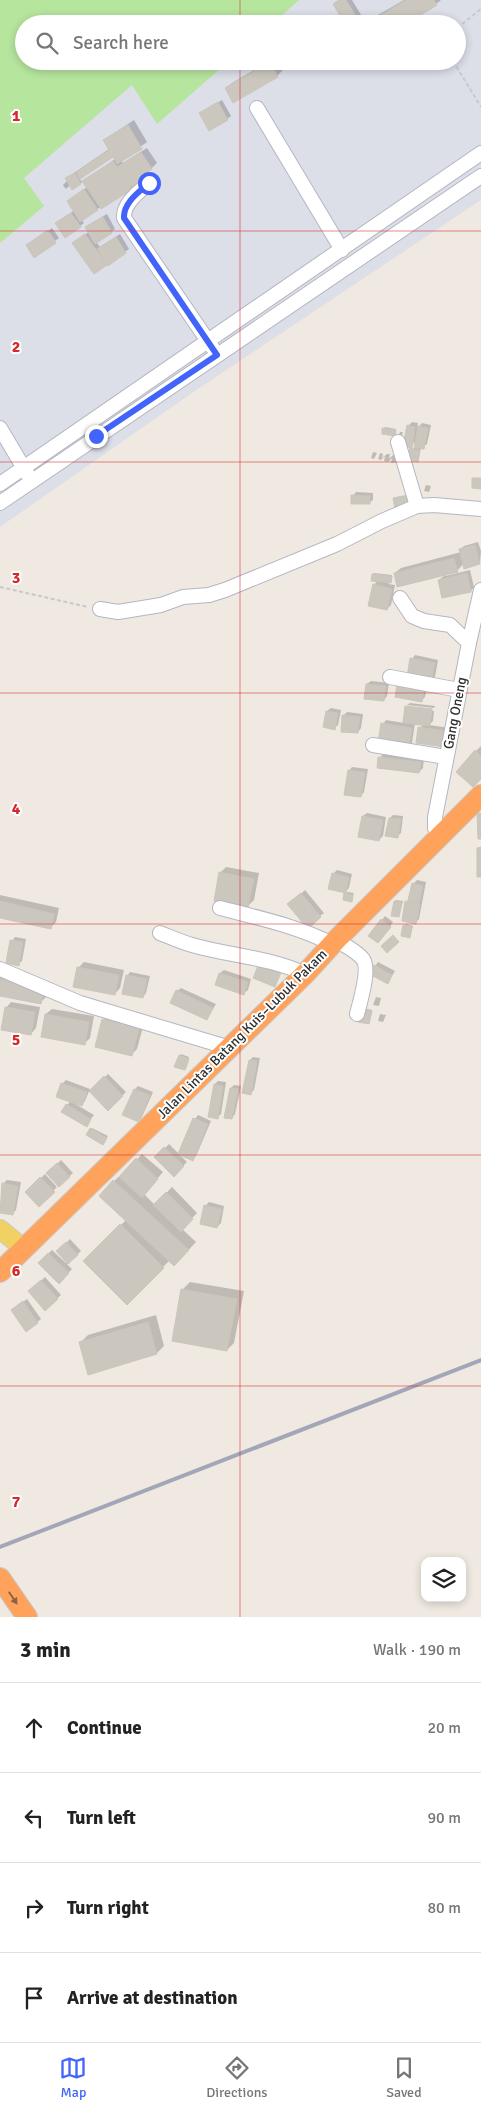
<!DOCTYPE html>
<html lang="en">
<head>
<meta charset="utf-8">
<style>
	:root { --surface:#fff; --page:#f2f2f2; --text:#222; --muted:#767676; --line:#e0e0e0; --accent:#4264fb }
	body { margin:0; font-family:Signika,sans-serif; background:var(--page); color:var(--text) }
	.controls { position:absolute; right:15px; bottom:15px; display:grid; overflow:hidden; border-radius:10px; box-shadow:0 2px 8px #0003 }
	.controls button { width:45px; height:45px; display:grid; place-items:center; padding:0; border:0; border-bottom:1px solid var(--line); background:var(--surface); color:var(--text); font:25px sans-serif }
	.stop { position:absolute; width:15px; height:15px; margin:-11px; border:4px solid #4264fb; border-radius:50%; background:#fff }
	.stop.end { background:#4264fb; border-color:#fff; box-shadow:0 1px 5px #0008 }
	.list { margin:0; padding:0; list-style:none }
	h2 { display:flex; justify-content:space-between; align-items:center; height:65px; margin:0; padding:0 20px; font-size:21px }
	h2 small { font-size:16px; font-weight:400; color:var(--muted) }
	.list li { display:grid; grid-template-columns:32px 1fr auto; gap:15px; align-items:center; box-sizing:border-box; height:90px; padding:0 20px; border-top:1px solid var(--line) }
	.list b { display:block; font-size:19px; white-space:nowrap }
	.list em { font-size:16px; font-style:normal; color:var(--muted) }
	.icon { flex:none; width:28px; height:28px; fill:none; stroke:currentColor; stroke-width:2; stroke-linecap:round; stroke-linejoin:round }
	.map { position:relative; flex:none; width:481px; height:1617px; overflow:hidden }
	.search { position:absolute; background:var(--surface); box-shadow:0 2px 8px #0003; left:15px; right:15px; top:15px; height:55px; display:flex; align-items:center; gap:12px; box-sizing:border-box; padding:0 18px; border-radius:28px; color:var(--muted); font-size:19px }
	.sheet { height:425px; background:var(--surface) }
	nav { display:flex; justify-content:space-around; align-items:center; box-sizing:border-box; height:70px; border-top:1px solid var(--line); background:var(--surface); font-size:14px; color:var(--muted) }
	nav a { display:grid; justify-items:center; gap:2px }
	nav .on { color:var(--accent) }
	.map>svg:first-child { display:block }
</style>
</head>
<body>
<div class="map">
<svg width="481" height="1617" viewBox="0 0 481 1617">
	<rect width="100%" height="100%" fill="#efe9e1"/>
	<path fill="#dcdee8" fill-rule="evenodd" d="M0 0H481V200L192 393 0 527ZM24 24H457V61H24Z"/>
	<path fill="#b6e59e" d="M0 0H299L272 24H24V61H229L157 124 132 85 24 178 44 206 0 243Z"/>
	<g fill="#0003">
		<path d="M339 0H352L363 18 356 24H346L334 4Z"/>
		<path d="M404 0H441L436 4 373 21 378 15Z"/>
		<path d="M269 61H278L283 70 277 76 233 101 226 88 232 83Z"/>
		<path d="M222 100 231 116 227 119 201 113Z"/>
		<path d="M134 120 147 142 121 160 123 163 147 148 157 163 130 189 81 219 84 223 80 226 60 220 75 210 68 201 87 187 84 181 115 159 113 155 79 178 82 182 81 183 70 185 66 189 63 185 68 180V177L109 149 104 140Z"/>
		<path d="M107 214 115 229 96 242 100 247 120 234 129 249 94 272 77 240 89 232 86 227 90 224Z"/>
		<path d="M52 228 59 238 34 256 27 245Z"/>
		<path d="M412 422 418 423 417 429 422 423 431 425 427 444 421 448 417 461 411 449 415 448 416 441 411 446 408 426Z"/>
		<path d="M385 427 396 429V433L394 435 384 428Z"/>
		<path d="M400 432H403L401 439 397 440Z"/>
		<path d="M373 452 377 453 374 459 371 458Z"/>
		<path d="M380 453 383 454 382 458 387 454H390L389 459 393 455 397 456 396 462 391 463 392 458 388 462 384 461 385 456 381 460 378 459Z"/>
		<path d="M426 485 431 486 429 492 424 491Z"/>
		<path d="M356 492 373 493V500L369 503 353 496Z"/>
		<path d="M407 495 409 504 395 498 396 497Z"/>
		<path d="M478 542 481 551 480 563H464L457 571 395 573 401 568 461 552 460 550 464 546Z"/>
		<path d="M470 570 474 587 471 591 439 580 446 574V576Z"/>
		<path d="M374 573 392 575V580L388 584 395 585 391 605 387 609 374 585 378 580 373 574Z"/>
		<path d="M415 655 438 660 435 677 431 680 412 659Z"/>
		<path d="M371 681 389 683 387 696 384 700 367 684Z"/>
		<path d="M427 687 425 697 422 700 397 696Z"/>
		<path d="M410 703 435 706 434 708 407 705Z"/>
		<path d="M407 705V708L434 711 433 721 429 725 450 728 448 742 420 728 424 724 415 723 412 743 408 746 383 724 386 720 404 723Z"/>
		<path d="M331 708 341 710 338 725 334 728 327 711Z"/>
		<path d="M347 712 363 714 361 728 358 732 343 716Z"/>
		<path d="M481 746V778L476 751Z"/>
		<path d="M383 754 424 759 423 768 419 772 380 758Z"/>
		<path d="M352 767 368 769 364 792 361 796 349 771Z"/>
		<path d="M367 813 386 817 383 836 379 840 363 816Z"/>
		<path d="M393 815 403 816 401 833 397 836 390 818Z"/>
		<path d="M226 867 259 873 254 900 248 906 220 873Z"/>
		<path d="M337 870 352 874 349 888 346 891 333 874Z"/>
		<path d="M417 880 426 882 419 919 416 922 407 902 410 898 413 884Z"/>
		<path d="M305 890 324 913 320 916 293 901Z"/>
		<path d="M347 892 354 893 351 900 345 894Z"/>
		<path d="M0 895 59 908 56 922 50 928 0 917Z"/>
		<path d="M396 900 403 901 399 916 395 901Z"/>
		<path d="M385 916 393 922 382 938V920Z"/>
		<path d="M406 924 413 926 410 937 404 926Z"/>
		<path d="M15 937 26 939 22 961 18 964 12 941Z"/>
		<path d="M84 962 124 970 120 988 115 994 78 968Z"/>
		<path d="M378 962 395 971 388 982 375 966Z"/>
		<path d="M224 970 251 979 248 990 244 993 220 973Z"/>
		<path d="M130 972 150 976 146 993 143 997 127 976Z"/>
		<path d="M0 973 49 983 46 997 40 1003 0 995Z"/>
		<path d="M181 988 216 1004 207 1019 177 991Z"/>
		<path d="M376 997 381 998 379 1006 373 1005Z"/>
		<path d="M11 1002 40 1007 36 1028 31 1034 6 1008Z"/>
		<path d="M363 1008 372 1010 369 1023Z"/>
		<path d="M52 1009 94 1016 90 1038 84 1044 46 1014Z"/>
		<path d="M109 1014 144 1023 137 1049 132 1054 103 1020Z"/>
		<path d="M380 1014 386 1015 383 1022 378 1021Z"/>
		<path d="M181 1054 189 1057 186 1068 180 1056Z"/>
		<path d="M253 1057 260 1058 254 1090 251 1093 250 1060Z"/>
		<path d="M108 1074 126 1092 108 1109 91 1091Z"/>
		<path d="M66 1080 90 1089 85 1101 82 1105 72 1102 94 1115 86 1125 67 1105 71 1101 62 1084Z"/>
		<path d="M218 1081 226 1082 221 1114 218 1117 215 1084Z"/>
		<path d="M234 1085 241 1086 235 1114 232 1118 231 1088Z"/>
		<path d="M138 1086 153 1092 142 1117 138 1121 135 1089Z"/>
		<path d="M198 1115 211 1121 196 1156 192 1159 195 1119Z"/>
		<path d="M92 1128 108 1136 104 1142 91 1129Z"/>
		<path d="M169 1144 187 1162 174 1175 156 1157Z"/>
		<path d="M142 1154 163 1172 144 1194 155 1205 172 1187 197 1213 182 1229 196 1242 182 1257 170 1260 127 1303 85 1261 126 1220 114 1181 122 1174 123 1175Z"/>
		<path d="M61 1160 73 1173 59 1186 48 1173Z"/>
		<path d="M45 1174 57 1187 39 1205 27 1192Z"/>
		<path d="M7 1180 21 1182 16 1210 12 1214 0 1212 3 1184Z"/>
		<path d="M209 1202 224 1206 221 1223 217 1227 205 1206Z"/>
		<path d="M70 1239 81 1251 67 1264 72 1269 59 1282 39 1263 52 1250 66 1263 68 1262 58 1251Z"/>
		<path d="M45 1277 61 1295 45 1309 33 1288Z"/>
		<path d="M190 1282 244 1291 234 1343 227 1350 173 1340 183 1289Z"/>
		<path d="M27 1299 41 1319 27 1330 16 1307Z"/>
		<path d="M156 1315 164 1346 157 1353 80 1343 88 1335Z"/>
	</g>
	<g fill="#cbc7bf" stroke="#cbc5ba">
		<path d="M339 0H346L360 23 345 24 333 4Z"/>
		<path d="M406 0H434L437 5 406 24H373L371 21Z"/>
		<path d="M270 62 278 77 233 103 225 88Z"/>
		<path d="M218 102 228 120 209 131 199 113Z"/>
		<path d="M128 125 142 149 117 164 113 157 80 179 76 172 109 150 103 140Z"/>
		<path d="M141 152 152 169 140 177 142 180 130 187 131 190 101 209 82 181 113 161 117 167Z"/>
		<path d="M75 173 81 184 72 190 65 178Z"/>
		<path d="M84 189 98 210 80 222 67 201Z"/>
		<path d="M71 213 81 227 65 238 55 223Z"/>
		<path d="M103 217 112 233 95 244 85 227Z"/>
		<path d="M48 230 56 243 34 258 26 245Z"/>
		<path d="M85 234 107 265 94 274 72 243Z"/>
		<path d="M116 237 126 253 108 266 97 249Z"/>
		<path d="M407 425 415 427 412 448 403 446Z"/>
		<path d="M418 426 428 428 424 449 414 448Z"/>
		<path d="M382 428 396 430 395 436 382 434Z"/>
		<path d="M410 448 420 451 418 462 407 460Z"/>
		<path d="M472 478H481V489L472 488Z"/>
		<path d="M351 495 370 496V504H351Z"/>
		<path d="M406 496 408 507 395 509 393 498Z"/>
		<path d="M475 545 480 564 464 569 459 549Z"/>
		<path d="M454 558 458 572 397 587 394 573Z"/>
		<path d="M467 573 471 592 442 598 438 580Z"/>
		<path d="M372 574 392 576 391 583 371 581Z"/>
		<path d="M373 584 392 589 387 610 368 606Z"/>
		<path d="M410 658 435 663 431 681 407 677Z"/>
		<path d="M366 684 386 686 384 701 364 699Z"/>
		<path d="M397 685 424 690 422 702 395 697Z"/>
		<path d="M405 706 432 709 430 726 403 723Z"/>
		<path d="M326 711 338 713 335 730 323 727Z"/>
		<path d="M342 715 360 717 358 733 341 732Z"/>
		<path d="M381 723 412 728 409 748 378 743Z"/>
		<path d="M418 727 447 731 445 747 416 743Z"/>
		<path d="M475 750 481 756V779L473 787 456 772Z"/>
		<path d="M378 757 421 762 419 773 377 768Z"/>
		<path d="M348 770 365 772 361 797 344 795Z"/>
		<path d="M477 813H481V839H478Z"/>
		<path d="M362 816 383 820 379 841 358 837Z"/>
		<path d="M389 818 401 819 398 838 385 836Z"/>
		<path d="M481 847V877H477V848Z"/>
		<path d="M219 872 254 879 248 907 214 901Z"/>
		<path d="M332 873 349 877 346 893 328 889Z"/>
		<path d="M412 883 423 886 417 912 406 909Z"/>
		<path d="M301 893 321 917 308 929 287 904Z"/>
		<path d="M344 893 353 895 352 902 343 900Z"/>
		<path d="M0 901 54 914 51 929 0 918Z"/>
		<path d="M394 901 402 902 399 917 391 916Z"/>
		<path d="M405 901 420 904 416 924 402 921Z"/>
		<path d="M381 919 391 927 378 943 368 936Z"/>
		<path d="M403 925 412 927 410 938 401 936Z"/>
		<path d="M393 935 399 942 387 953 381 946Z"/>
		<path d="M10 940 23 942 19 966 6 963Z"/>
		<path d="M260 961 282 970 275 987 253 978Z"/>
		<path d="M374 965 392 975 388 984 369 974Z"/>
		<path d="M77 967 119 975 115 995 73 987Z"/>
		<path d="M219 973 248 982 244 995 215 985Z"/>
		<path d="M126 975 147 979 143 998 122 994Z"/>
		<path d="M0 979 44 989 41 1004 0 996Z"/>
		<path d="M176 990 213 1008 207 1020 170 1003Z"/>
		<path d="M5 1007 35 1012 31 1035 1 1030Z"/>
		<path d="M360 1009 372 1011 369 1024 358 1022Z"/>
		<path d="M45 1014 89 1022 85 1045 41 1037Z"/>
		<path d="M102 1019 139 1028 132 1056 95 1047Z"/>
		<path d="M179 1055 189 1059 185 1070 174 1067Z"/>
		<path d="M249 1060 257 1061 251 1095 242 1093Z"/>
		<path d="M104 1076 123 1096 108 1111 89 1091Z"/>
		<path d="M61 1083 87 1092 82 1106 56 1097Z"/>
		<path d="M214 1084 223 1086 218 1119 208 1117Z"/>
		<path d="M230 1088 238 1089 232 1119 224 1118Z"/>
		<path d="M134 1089 150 1095 139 1122 122 1115Z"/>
		<path d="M66 1104 91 1119 87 1127 61 1112Z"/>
		<path d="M193 1118 208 1124 193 1161 178 1154Z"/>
		<path d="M90 1128 107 1138 103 1145 86 1135Z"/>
		<path d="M164 1147 184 1166 174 1177 154 1157Z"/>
		<path d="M136 1158 158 1179 142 1198 119 1177Z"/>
		<path d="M57 1163 70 1177 59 1187 46 1173Z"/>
		<path d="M40 1177 55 1192 39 1207 25 1192Z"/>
		<path d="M113 1180 189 1250 174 1266 99 1196Z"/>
		<path d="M2 1183 18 1186 13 1215 0 1213Z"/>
		<path d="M166 1192 193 1219 181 1232 153 1205Z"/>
		<path d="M204 1205 222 1209 217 1228 200 1224Z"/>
		<path d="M120 1224 164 1268 127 1305 83 1261Z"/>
		<path d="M66 1242 78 1255 68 1264 56 1251Z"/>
		<path d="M48 1253 69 1273 59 1284 38 1263Z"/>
		<path d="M41 1280 58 1299 45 1311 28 1291Z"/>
		<path d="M181 1289 237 1299 227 1351 172 1341Z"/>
		<path d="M23 1301 38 1323 26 1332 11 1310Z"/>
		<path d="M148 1322 157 1354 88 1375 79 1342Z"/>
	</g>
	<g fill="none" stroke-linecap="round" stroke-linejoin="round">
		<defs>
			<g id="minor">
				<path d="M257 108 342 250"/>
				<path d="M149 183C139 192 123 203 124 218L212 347"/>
				<path d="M0 428 28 475"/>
				<path d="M398 442 417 506"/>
				<path d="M0 484 481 153"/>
				<path d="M0 503 481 176"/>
				<path d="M400 598 412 616 424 621 450 625 469 643"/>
				<path d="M100 609 118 612 161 605 183 597 209 595 225 590 337 544 382 521 417 506 434 505 481 509"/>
				<path d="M390 677 459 690"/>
				<path d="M373 745 446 757"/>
				<path d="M439 837 435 828V817L469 643 481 590"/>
				<path d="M220 908C259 918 297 926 332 944"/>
				<path d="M160 933C170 937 181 942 192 945 230 956 269 957 305 974"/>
				<path d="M336 940C344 945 355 950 362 958 371 967 360 1002 357 1014"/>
				<path d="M0 969 80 1003 230 1048"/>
			</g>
			<path id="major" d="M0 1229 23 1248"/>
			<g id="highway">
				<path d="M0 1272 305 974 336 940 481 795"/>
				<path d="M0 1578 27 1617"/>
			</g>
		</defs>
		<use href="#minor" stroke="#b4b7c1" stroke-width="16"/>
		<use href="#major" stroke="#c9c9c9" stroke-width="20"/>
		<use href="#highway" stroke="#c9c9c9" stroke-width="22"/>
		<g stroke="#c9c9c9" stroke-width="2" stroke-dasharray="4 2.5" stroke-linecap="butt">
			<path d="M457 28 481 9"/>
			<path d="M453 61 481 107"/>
			<path d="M0 587 88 607"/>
		</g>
		<use href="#minor" stroke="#fff" stroke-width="14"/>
		<use href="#major" stroke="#f2d163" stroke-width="18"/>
		<use href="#highway" stroke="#ffa35c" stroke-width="20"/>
		<path stroke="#a3a6b8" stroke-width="4" d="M0 1547 481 1360"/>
	</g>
	<defs><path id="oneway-solid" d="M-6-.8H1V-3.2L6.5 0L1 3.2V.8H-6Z" transform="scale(1.25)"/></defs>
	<use fill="#8c6343" href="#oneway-solid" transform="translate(13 1598) rotate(56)"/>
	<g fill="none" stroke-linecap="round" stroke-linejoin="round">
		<path stroke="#4264fb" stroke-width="6" d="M96 436 217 355 124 218C123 203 139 192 149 183"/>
	</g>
	<path fill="none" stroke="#d62828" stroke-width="1" stroke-opacity="0.55" d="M240 0V24M240 61V1617M0 231H481M0 462H481M0 693H481M0 924H481M0 1155H481M0 1386H481"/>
	<g text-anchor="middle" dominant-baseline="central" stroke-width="4" stroke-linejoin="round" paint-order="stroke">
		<g font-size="14" fill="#2e2e2e" stroke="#fff">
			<text transform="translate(455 713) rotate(-79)">Gang Oneng</text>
			<text transform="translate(242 1034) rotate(-45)">Jalan Lintas Batang Kuis–Lubuk Pakam</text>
		</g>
	</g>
	<g font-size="16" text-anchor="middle" font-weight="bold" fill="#d62828" stroke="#fff" stroke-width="4" stroke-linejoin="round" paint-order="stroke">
		<text x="16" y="121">1</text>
		<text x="16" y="352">2</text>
		<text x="16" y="583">3</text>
		<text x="16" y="814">4</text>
		<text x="16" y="1045">5</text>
		<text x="16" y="1276">6</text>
		<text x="16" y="1507">7</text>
	</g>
</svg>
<div class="controls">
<button><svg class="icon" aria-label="layers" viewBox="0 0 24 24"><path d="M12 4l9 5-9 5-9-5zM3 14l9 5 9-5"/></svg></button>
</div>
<div class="stop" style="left:149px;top:183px"></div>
<div class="stop end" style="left:96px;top:436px"></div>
<div class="search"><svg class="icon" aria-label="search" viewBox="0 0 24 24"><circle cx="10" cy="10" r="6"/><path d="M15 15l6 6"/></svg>Search here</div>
</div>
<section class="sheet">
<h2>3 min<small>Walk · 190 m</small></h2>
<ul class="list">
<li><svg class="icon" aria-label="ahead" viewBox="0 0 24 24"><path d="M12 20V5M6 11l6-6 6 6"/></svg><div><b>Continue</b></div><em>20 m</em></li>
<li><svg class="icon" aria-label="left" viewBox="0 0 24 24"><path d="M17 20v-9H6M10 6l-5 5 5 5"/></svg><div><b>Turn left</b></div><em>90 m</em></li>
<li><svg class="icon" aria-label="right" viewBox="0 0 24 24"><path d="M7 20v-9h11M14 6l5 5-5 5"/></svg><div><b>Turn right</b></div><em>80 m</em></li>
<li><svg class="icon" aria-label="arrive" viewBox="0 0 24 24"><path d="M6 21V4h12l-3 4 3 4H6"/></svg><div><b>Arrive at destination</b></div></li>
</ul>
</section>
<nav>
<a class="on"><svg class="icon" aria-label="map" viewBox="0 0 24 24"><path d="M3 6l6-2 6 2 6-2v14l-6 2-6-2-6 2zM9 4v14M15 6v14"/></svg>Map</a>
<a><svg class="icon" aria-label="directions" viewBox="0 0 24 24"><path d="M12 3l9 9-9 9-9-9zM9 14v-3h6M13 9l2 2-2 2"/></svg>Directions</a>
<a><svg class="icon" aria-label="saved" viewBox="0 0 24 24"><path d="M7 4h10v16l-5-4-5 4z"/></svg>Saved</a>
</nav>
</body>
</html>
